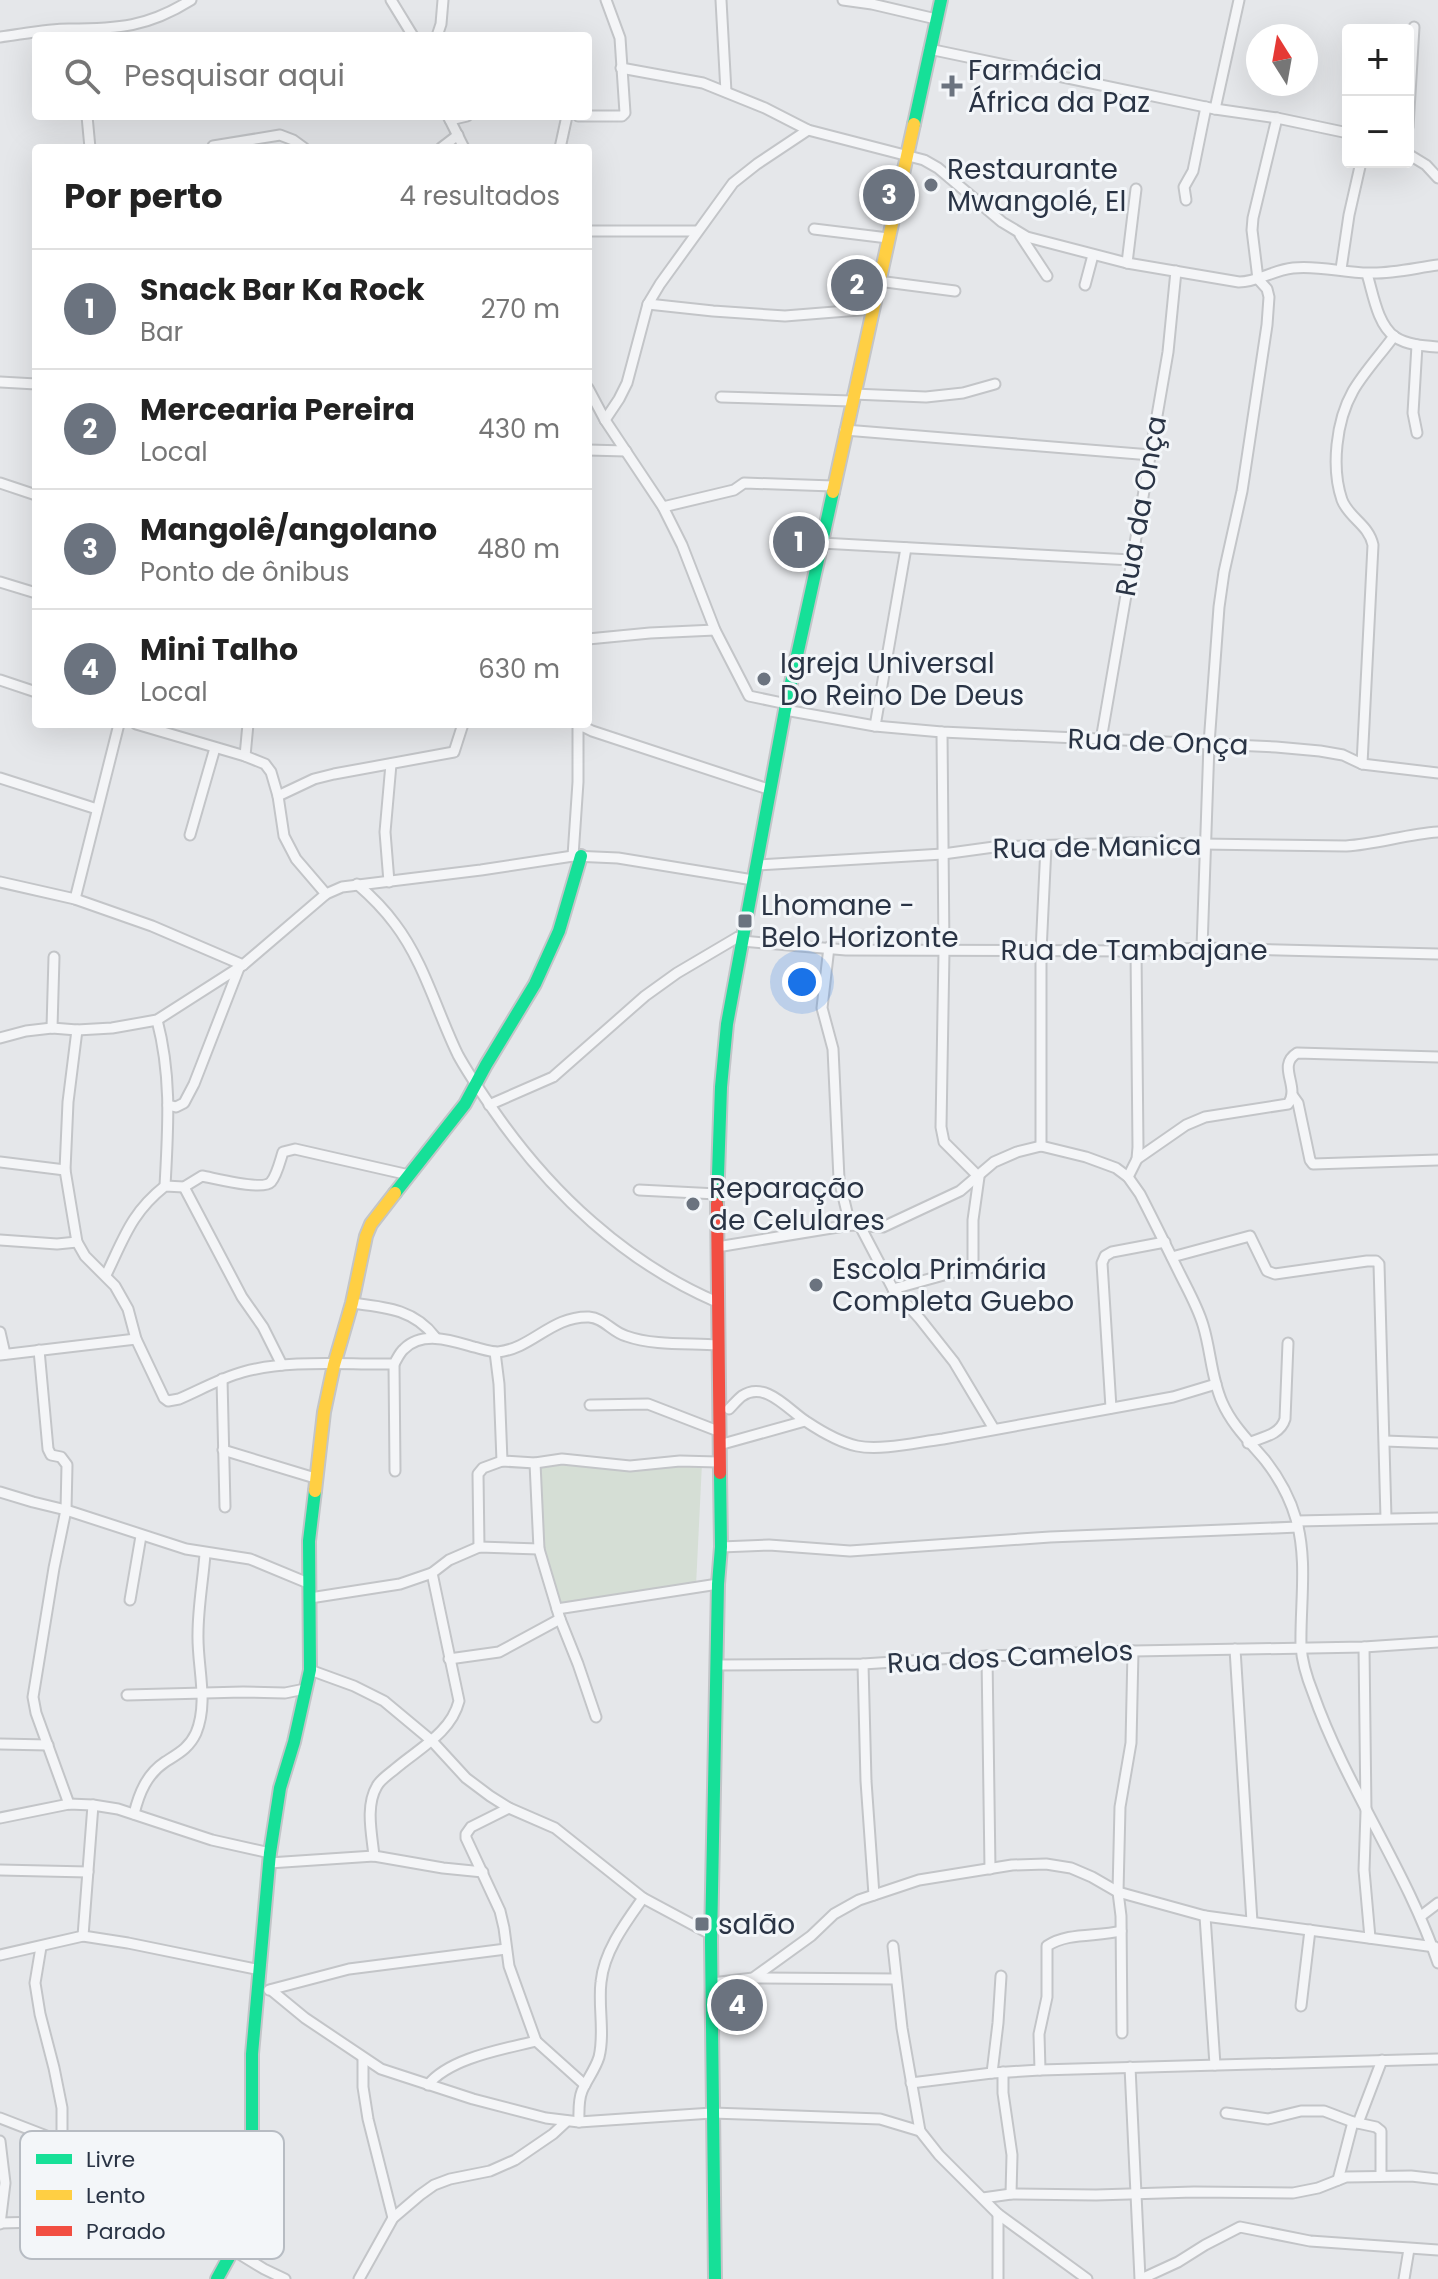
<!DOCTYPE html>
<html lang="pt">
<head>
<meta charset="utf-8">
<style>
	:root { --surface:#fff; --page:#f6f6f6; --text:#222; --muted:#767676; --line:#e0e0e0; --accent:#6b737f }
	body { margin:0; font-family:Poppins,sans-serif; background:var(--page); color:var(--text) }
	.controls { position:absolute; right:24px; top:24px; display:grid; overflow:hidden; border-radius:8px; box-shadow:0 8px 32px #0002 }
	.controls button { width:72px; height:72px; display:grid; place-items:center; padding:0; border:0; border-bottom:2px solid var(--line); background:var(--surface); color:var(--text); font:40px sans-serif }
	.compass { position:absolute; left:1246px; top:24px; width:72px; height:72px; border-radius:50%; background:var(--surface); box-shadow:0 8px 32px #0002; rotate:349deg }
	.you { position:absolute; left:802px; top:982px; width:28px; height:28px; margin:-20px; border:6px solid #fff; border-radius:50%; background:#1a73e8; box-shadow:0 0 0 12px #1a73e833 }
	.badge { display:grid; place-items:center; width:52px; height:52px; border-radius:50%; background:var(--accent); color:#fff; font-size:26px; font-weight:700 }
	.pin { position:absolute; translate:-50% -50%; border:4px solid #fff; box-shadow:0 2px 8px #0006 }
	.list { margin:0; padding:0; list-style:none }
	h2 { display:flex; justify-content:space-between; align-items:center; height:104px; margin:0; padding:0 32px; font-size:34px }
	h2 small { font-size:26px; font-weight:400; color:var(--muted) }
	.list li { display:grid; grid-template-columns:52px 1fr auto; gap:24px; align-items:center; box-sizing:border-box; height:120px; padding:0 32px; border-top:2px solid var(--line) }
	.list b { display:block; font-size:30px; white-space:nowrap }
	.list p { margin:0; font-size:26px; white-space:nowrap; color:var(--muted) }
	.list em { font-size:26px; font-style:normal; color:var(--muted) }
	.icon { flex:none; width:44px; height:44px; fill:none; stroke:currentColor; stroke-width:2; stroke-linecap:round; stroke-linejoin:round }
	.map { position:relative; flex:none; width:1438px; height:2279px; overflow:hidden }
	.search { position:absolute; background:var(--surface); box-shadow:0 8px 32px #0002; left:32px; top:32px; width:560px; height:88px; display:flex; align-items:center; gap:20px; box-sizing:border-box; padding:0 28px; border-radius:8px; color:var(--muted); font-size:30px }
	.panel { position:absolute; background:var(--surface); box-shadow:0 8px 32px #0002; left:32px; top:144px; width:560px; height:584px; border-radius:8px }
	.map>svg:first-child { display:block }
</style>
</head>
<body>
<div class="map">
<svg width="1438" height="2279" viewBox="0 0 1438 2279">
	<rect width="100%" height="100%" fill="#e5e7ea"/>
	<path fill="#d5ded5" d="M542 1462 702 1463 696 1586 563 1605 557 1602 543 1548 539 1466Z"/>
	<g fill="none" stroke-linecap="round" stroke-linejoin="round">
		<defs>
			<g id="street">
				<path d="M391 0 413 36"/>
				<path d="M721 0 726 92"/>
				<path d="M843 0 872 4 936 19"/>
				<path d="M437 36 441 24 443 0"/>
				<path d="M0 37C23 34 47 29 69 29 118 29 148 27 191 0"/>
				<path d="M929 49 1215 109 1277 118 1348 133"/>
				<path d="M621 68 703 83 765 108 808 130 924 160 938 168 1002 222 1027 237 1127 263 1239 282C1258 282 1273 270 1293 268 1319 265 1343 273 1369 273 1391 274 1415 268 1438 265"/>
				<path d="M1215 109 1239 0"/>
				<path d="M87 116 90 148"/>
				<path d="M448 116 464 148"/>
				<path d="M578 116H622L625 113 620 38 606 0"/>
				<path d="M450 120 467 116"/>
				<path d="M1408 127 1414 27"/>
				<path d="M213 146 280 135 293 140 304 148"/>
				<path d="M441 148 458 135"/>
				<path d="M560 148 567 116"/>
				<path d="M1408 154 1426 165 1438 178"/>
				<path d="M1186 200 1184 187 1193 171 1206 107"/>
				<path d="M814 229 888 238"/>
				<path d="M588 231H697"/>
				<path d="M1020 235 1047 276"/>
				<path d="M1127 263 1136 189"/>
				<path d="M1341 269 1349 215 1361 162"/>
				<path d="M1367 274C1373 293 1377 324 1395 337 1407 345 1424 346 1438 347"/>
				<path d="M878 281 955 291"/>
				<path d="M1085 285 1093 255"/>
				<path d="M648 304 713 311 785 316 872 309"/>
				<path d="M1417 345 1413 413 1417 433"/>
				<path d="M0 382 36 384"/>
				<path d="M588 388 605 420 663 507 682 545 715 630 749 696 787 704"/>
				<path d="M853 394 926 397 963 393 995 384"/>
				<path d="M721 397 851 401"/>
				<path d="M605 420 619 399 627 383 648 304 660 284 733 183 757 164 808 130"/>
				<path d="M845 430 1151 455"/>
				<path d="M588 450 626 451"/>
				<path d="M0 483 36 495"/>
				<path d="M663 507 734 490 744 483 833 486"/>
				<path d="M821 543 1131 560"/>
				<path d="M0 582 36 593"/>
				<path d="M588 639 650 633 715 630"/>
				<path d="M0 680 36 692"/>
				<path d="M785 710 875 726 942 732 1276 747 1320 751 1343 755 1362 764 1438 773"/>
				<path d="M136 724 245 756 265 764 271 772 278 796 284 836 296 859 326 894"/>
				<path d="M875 726 906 548"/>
				<path d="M1101 740 1168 352 1176 271"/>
				<path d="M245 756 248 724"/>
				<path d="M1362 764 1373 545C1369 525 1349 518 1342 500 1331 468 1336 421 1353 391 1364 372 1381 354 1394 336"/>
				<path d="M0 778 97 809"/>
				<path d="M278 796 314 779 334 774 454 752 463 724"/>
				<path d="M190 835 215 748"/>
				<path d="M573 856 578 782V724L592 731 771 790"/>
				<path d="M756 865 943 854 994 847 1129 843 1346 846C1377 844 1407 834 1438 832"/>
				<path d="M0 882 75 899 152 926 243 965"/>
				<path d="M389 882 385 832 391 764"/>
				<path d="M357 884C371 896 384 909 395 924 424 962 437 1012 458 1055 469 1075 481 1092 494 1111 550 1192 626 1263 717 1302"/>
				<path d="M75 899 119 724"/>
				<path d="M742 941 846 950 1136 951 1202 948 1438 954"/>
				<path d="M829 947 822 1008 833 1049 839 1179 850 1225"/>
				<path d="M1202 948 1209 744 1219 607 1224 572 1242 491 1267 325 1269 297 1267 289 1258 279 1252 230 1253 218 1277 118"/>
				<path d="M157 1020C172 1077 168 1128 165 1186"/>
				<path d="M52 1028 54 957"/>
				<path d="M77 1030 68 1102 65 1170 77 1242 85 1256 115 1286 128 1309 136 1339 164 1398 168 1401 179 1399C200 1390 221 1378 243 1372 291 1359 344 1365 394 1364 397 1359 400 1352 404 1349 423 1330 453 1341 474 1347 482 1349 491 1352 498 1352 533 1348 551 1316 589 1317 604 1318 612 1332 626 1336 654 1346 688 1343 718 1345"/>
				<path d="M0 1038 26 1031 52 1028 77 1030 112 1028 157 1020 243 965 326 894 342 887 481 870 573 856 618 858 753 880"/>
				<path d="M1293 1096 1298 1103 1310 1160 1313 1164 1438 1160"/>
				<path d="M168 1105 176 1107 184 1103 194 1084 239 968"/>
				<path d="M489 1105 553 1077 645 996 677 973 738 937 742 936"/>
				<path d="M1041 1146V952L1046 846"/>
				<path d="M1137 1159 1186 1125 1205 1117 1288 1104C1301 1087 1276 1066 1297 1053L1438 1057"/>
				<path d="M0 1162 65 1170"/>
				<path d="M1128 1177 1137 1159 1138 1147 1136 951"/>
				<path d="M184 1187 242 1297 263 1327 282 1365"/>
				<path d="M639 1190 717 1194"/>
				<path d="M860 1226 893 1289 920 1319 954 1362 994 1429"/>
				<path d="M0 1240 57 1244 77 1242"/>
				<path d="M717 1247 850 1225 883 1227 960 1191 994 1162 1017 1152 1041 1146 1086 1157 1116 1168 1128 1177 1140 1194C1154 1221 1167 1248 1181 1276 1189 1292 1198 1308 1203 1325 1211 1351 1211 1377 1222 1402 1232 1425 1249 1441 1265 1460 1279 1478 1290 1498 1296 1519 1308 1560 1300 1605 1301 1646 1302 1662 1307 1678 1313 1693 1346 1787 1406 1869 1438 1963"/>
				<path d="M1172 1257 1250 1236 1267 1271 1275 1274 1367 1261H1376L1379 1264 1386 1518"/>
				<path d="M106 1275C124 1238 131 1213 165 1186L184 1187 202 1176C214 1178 263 1191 271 1182 277 1175 280 1161 283 1152L295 1149 409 1175"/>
				<path d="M893 1289 973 1267V1220L979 1177 944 1142 941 1127 944 951 942 732"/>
				<path d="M352 1303C384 1307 414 1309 435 1337"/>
				<path d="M0 1332 5 1354"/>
				<path d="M39 1350 48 1449 51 1455 61 1457 67 1465 66 1510 54 1568 33 1697 36 1713 69 1804"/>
				<path d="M495 1352 499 1384 502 1461"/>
				<path d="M0 1355 136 1339"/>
				<path d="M394 1364 395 1471"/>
				<path d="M222 1379 225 1507"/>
				<path d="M590 1405 648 1404 718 1431"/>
				<path d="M1111 1408 1102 1263 1105 1256 1112 1252 1165 1242"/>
				<path d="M729 1409C733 1405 738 1399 742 1396 766 1380 789 1411 807 1422 822 1432 839 1442 857 1446 881 1451 918 1442 943 1439L1173 1397 1216 1384"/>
				<path d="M1385 1441 1438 1443"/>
				<path d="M1248 1443C1263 1437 1280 1435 1285 1419L1288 1343"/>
				<path d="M719 1445 805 1421"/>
				<path d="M223 1450 315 1478"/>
				<path d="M535 1463 539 1549 560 1619 578 1664 596 1717"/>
				<path d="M0 1492 33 1502 66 1510 186 1549 250 1559 308 1583"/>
				<path d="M1297 1521 1438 1518"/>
				<path d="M479 1547 478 1474 483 1468 502 1461 535 1463 562 1459 630 1466 680 1461 718 1462"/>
				<path d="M721 1547 769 1545 850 1551 1050 1537 1298 1527"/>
				<path d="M310 1598 400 1584 432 1573 449 1560 479 1547 539 1549"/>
				<path d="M130 1600 141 1536"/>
				<path d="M557 1609 718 1584"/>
				<path d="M1364 1647 1366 1812 1364 1870 1370 1938"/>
				<path d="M1235 1649 1252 1922"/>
				<path d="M987 1656 990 1869"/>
				<path d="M449 1659 499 1652 560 1619"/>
				<path d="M863 1664 866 1781 874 1895"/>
				<path d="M718 1665 863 1664 987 1656 1133 1651 1364 1647 1438 1642"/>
				<path d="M310 1670 354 1686 384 1701 432 1741 466 1778 490 1796 509 1808 555 1828 643 1898 712 1935"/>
				<path d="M127 1695 243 1692 285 1693 305 1689"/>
				<path d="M0 1744 48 1745"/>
				<path d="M93 1805 83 1936 128 1943 260 1970"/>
				<path d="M134 1814C139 1793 147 1774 165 1762 179 1753 189 1748 196 1733 209 1702 197 1666 198 1634 198 1607 203 1581 205 1554"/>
				<path d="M0 1818 69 1804 93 1805 118 1809 212 1840 270 1853"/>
				<path d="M374 1856C372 1835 365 1806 377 1786 380 1780 389 1774 395 1769 418 1749 451 1733 459 1701L432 1573"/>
				<path d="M269 1863 374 1856 443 1868 483 1872"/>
				<path d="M0 1870 88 1872"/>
				<path d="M1205 1916 1215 2065"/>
				<path d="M1421 1916 1438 1903"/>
				<path d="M893 1946 902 2028 920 2131 939 2155 998 2214 1087 2279"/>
				<path d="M41 1947 35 1983 40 2014 54 2068 62 2108V2142"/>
				<path d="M0 1955 83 1936"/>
				<path d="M753 1978 896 1979"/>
				<path d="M712 1983 753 1978 811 1936 834 1914 859 1900 919 1880 1012 1865 1046 1864 1071 1868 1092 1877 1118 1892 1205 1916 1435 1947"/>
				<path d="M269 1990 349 1969 506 1949"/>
				<path d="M271 1990 305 2018 381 2069 473 2099 546 2118 579 2122 712 2113 880 2119 920 2131"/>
				<path d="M1301 2006 1310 1930"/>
				<path d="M1122 2033 1121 1916 1118 1892 1120 1807 1131 1743 1133 1651"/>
				<path d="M536 2041 585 2085"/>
				<path d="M363 2058V2087L368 2119 393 2218"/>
				<path d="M1130 2067 1140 2279"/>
				<path d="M1040 2070 1039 2034 1047 1997V1946C1068 1932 1097 1937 1121 1931"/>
				<path d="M1003 2072V2093L1012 2155 1011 2194"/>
				<path d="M992 2073 998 2023 1001 1976"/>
				<path d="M911 2083 992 2073 1040 2070 1438 2059"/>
				<path d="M428 2085C449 2058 504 2049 536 2041L509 1966 504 1928 500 1911 466 1838V1834L471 1827 509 1808"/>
				<path d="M1226 2113 1268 2119 1301 2111H1324L1353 2122 1376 2127 1381 2131V2176"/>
				<path d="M0 2118 62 2142 138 2192 264 2269 285 2279"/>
				<path d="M579 2122C579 2112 578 2101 582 2091 587 2079 595 2070 599 2057 605 2033 598 2006 601 1982 604 1951 626 1922 643 1898"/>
				<path d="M1358 2123 1382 2060"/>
				<path d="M0 2141 5 2183 0 2224"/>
				<path d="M1338 2180 1353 2122"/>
				<path d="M983 2198 1011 2194 1096 2195 1194 2192 1293 2193 1318 2188 1346 2177 1411 2176 1438 2179"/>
				<path d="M998 2214V2279"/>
				<path d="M0 2223 121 2220 138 2192"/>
				<path d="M359 2279 393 2218 420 2195 434 2185 450 2179 490 2171 515 2160 553 2134 567 2121"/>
				<path d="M1141 2279 1178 2262 1205 2245 1240 2227 1310 2241 1438 2250"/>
				<path d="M1404 2279 1409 2249"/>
			</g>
			<g id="fast">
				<path d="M914 124 941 0"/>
				<path d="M395 1193 465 1104 486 1065 535 984 559 931 581 856"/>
				<path d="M717 1204 721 1087 727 1024 785 710 833 492"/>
				<path d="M217 2279 245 2228 248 2213 252 2169V2054L270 1853 280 1788 294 1742 310 1670 309 1541 315 1491"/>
				<path d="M715 2279 711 1941 718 1584 721 1547 720 1473"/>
			</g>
			<g id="slow">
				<path d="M833 492 914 124"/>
				<path d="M315 1491 324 1412 334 1365 352 1303 366 1236 371 1224 395 1193"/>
			</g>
			<path id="jam" d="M717 1204 720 1473"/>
		</defs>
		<use href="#street" stroke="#c3c5c8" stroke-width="13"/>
		<use href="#fast" stroke="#c3c5c8" stroke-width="16"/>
		<use href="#slow" stroke="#c3c5c8" stroke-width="16"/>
		<use href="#jam" stroke="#c3c5c8" stroke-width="16"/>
		<use href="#street" stroke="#f4f5f7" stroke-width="9"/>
		<use href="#fast" stroke="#16e098" stroke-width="12"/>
		<use href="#slow" stroke="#ffcf43" stroke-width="12"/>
		<use href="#jam" stroke="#f24e42" stroke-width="12"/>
	</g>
	<g fill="#6b737f" stroke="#f3f6f9" stroke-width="3">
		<path d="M948 74h8v8h8v8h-8v8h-8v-8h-8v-8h8z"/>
		<circle cx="931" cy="185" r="8"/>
		<circle cx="764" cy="679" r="8"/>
		<rect x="737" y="913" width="16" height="16" rx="4"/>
		<circle cx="693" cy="1204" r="8"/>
		<circle cx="816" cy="1285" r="8"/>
		<rect x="694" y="1916" width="16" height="16" rx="4"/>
	</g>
	<g text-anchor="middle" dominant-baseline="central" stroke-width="6" stroke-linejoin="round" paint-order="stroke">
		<g font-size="28" fill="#2a3445" stroke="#f3f6f9" text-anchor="start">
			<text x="968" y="70">Farmácia<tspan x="968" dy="32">África da Paz</tspan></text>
			<text x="947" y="169">Restaurante<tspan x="947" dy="32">Mwangolé, El</tspan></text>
			<text x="780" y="663">Igreja Universal<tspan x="780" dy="32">Do Reino De Deus</tspan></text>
			<text x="761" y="905">Lhomane -<tspan x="761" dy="32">Belo Horizonte</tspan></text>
			<text x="709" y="1188">Reparação<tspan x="709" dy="32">de Celulares</tspan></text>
			<text x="832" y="1269">Escola Primária<tspan x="832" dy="32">Completa Guebo</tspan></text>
			<text x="718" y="1924">salão</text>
		</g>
		<g font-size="28" fill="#2a3445" stroke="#f3f6f9">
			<text transform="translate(1141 506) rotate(-80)">Rua da Onça</text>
			<text transform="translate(1158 742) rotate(2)">Rua de Onça</text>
			<text transform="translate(1097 847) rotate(-1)">Rua de Manica</text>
			<text x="1134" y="950">Rua de Tambajane</text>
			<text transform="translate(1010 1657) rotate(-3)">Rua dos Camelos</text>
		</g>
	</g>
	<rect x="20" y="2131" width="264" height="128" rx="12" fill="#f3f6f9" stroke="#b7bcc3" stroke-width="2"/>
	<rect x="36" y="2154" width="36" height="10" fill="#16e098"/>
	<rect x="36" y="2190" width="36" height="10" fill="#ffcf43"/>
	<rect x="36" y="2226" width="36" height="10" fill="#f24e42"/>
	<g font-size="22" fill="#2a3445">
		<text x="86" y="2167">Livre</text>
		<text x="86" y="2203">Lento</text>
		<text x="86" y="2239">Parado</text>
	</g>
</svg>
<div class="controls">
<button>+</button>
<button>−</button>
</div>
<svg class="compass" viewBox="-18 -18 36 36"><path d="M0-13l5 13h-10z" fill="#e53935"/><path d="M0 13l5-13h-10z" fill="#767676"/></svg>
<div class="you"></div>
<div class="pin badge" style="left:799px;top:542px">1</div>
<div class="pin badge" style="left:857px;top:285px">2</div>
<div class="pin badge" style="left:889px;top:195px">3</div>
<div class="pin badge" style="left:737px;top:2005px">4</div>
<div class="search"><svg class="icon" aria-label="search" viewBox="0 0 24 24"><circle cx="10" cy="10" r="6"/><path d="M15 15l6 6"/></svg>Pesquisar aqui</div>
<section class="panel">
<h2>Por perto<small>4 resultados</small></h2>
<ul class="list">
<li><span class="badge">1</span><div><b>Snack Bar Ka Rock</b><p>Bar</p></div><em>270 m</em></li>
<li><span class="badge">2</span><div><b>Mercearia Pereira</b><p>Local</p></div><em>430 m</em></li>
<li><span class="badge">3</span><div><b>Mangolê/angolano</b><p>Ponto de ônibus</p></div><em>480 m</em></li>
<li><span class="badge">4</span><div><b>Mini Talho</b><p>Local</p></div><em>630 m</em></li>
</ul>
</section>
</div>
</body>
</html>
